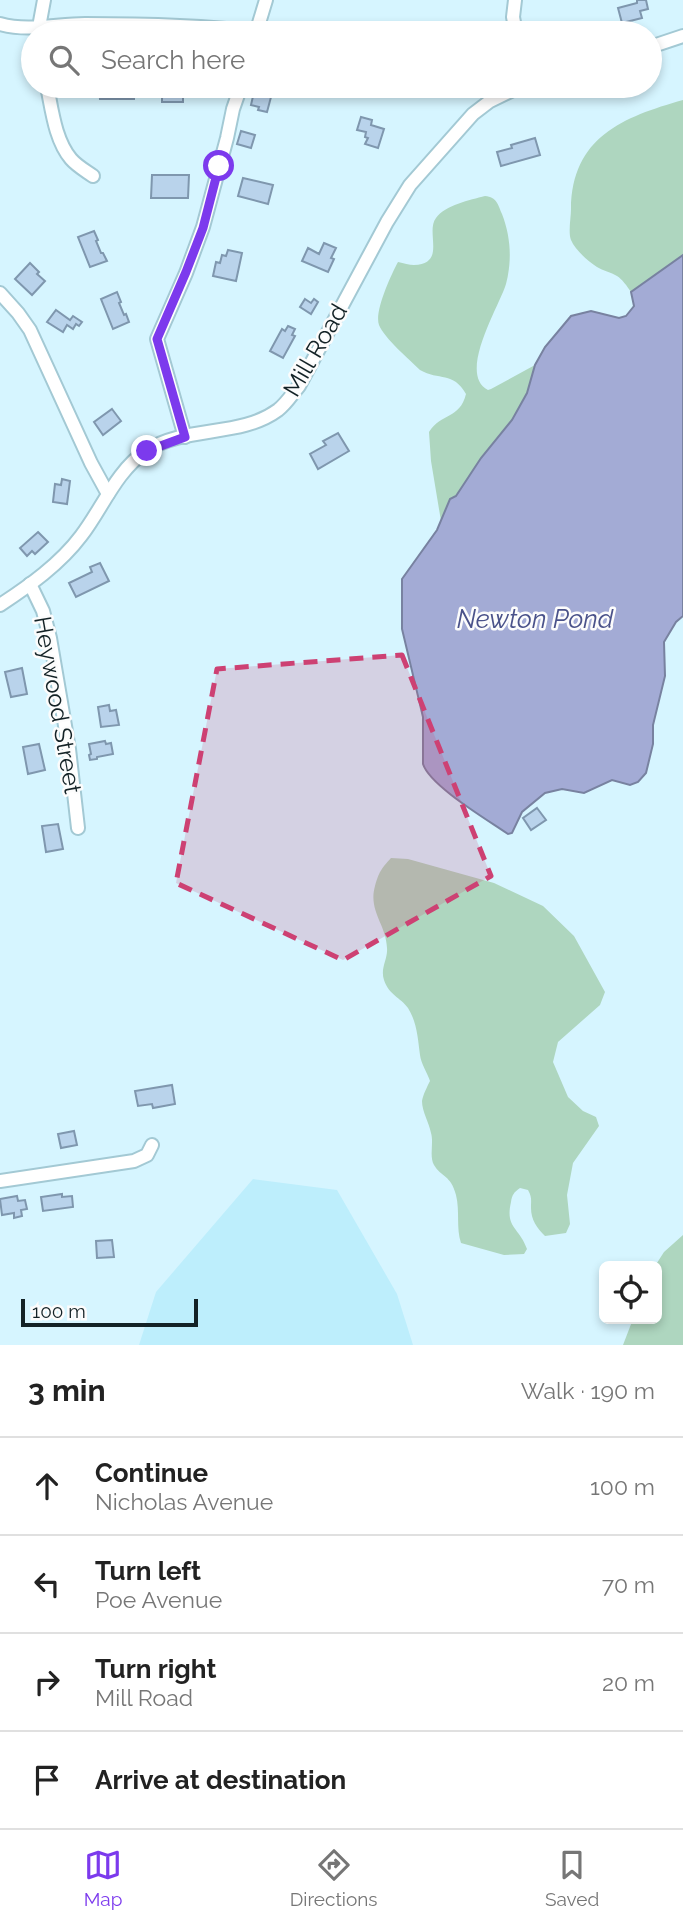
<!DOCTYPE html>
<html lang="en">
<head>
<meta charset="utf-8">
<style>
	:root { --surface:#fff; --page:#f2f2f2; --text:#222; --muted:#767676; --line:#e0e0e0; --accent:#7c3aed }
	body { margin:0; font-family:Raleway,sans-serif; background:var(--page); color:var(--text) }
	.controls { position:absolute; right:21px; bottom:21px; display:grid; overflow:hidden; border-radius:10px; box-shadow:0 4px 10px #0003 }
	.controls button { width:63px; height:63px; display:grid; place-items:center; padding:0; border:0; border-bottom:2px solid var(--line); background:var(--surface); color:var(--text); font:35px sans-serif }
	.scale { position:absolute; left:21px; bottom:18px; width:177px; box-sizing:border-box; padding-left:7px; border:4px solid #132226; border-top:0; font-size:19px; line-height:24px; white-space:nowrap; color:#132226; -webkit-text-stroke:5px #fcfcfc; paint-order:stroke }
	.stop { position:absolute; width:21px; height:21px; margin:-16px; border:5px solid #7c3aed; border-radius:50%; background:#fff }
	.stop.end { background:#7c3aed; border-color:#fff; box-shadow:0 2px 7px #0008 }
	.list { margin:0; padding:0; list-style:none }
	h2 { display:flex; justify-content:space-between; align-items:center; height:91px; margin:0; padding:0 28px; font-size:30px }
	h2 small { font-size:23px; font-weight:400; color:var(--muted) }
	.list li { display:grid; grid-template-columns:46px 1fr auto; gap:21px; align-items:center; box-sizing:border-box; height:98px; padding:0 28px; border-top:2px solid var(--line) }
	.list b { display:block; font-size:26px; white-space:nowrap }
	.list p { margin:0; font-size:23px; white-space:nowrap; color:var(--muted) }
	.list em { font-size:23px; font-style:normal; color:var(--muted) }
	.icon { flex:none; width:38px; height:38px; fill:none; stroke:currentColor; stroke-width:2; stroke-linecap:round; stroke-linejoin:round }
	.map { position:relative; flex:none; width:683px; height:1345px; overflow:hidden }
	.search { position:absolute; background:var(--surface); box-shadow:0 4px 10px #0003; left:21px; right:21px; top:21px; height:77px; display:flex; align-items:center; gap:18px; box-sizing:border-box; padding:0 24px; border-radius:38px; color:var(--muted); font-size:26px }
	.sheet { height:483px; background:var(--surface) }
	nav { display:flex; justify-content:space-around; align-items:center; box-sizing:border-box; height:98px; border-top:2px solid var(--line); background:var(--surface); font-size:19px; color:var(--muted) }
	nav a { display:grid; justify-items:center; gap:4px }
	nav .on { color:var(--accent) }
	.map>svg:first-child { display:block }
</style>
</head>
<body>
<div class="map">
<svg width="683" height="1345" viewBox="0 0 683 1345">
	<rect width="100%" height="100%" fill="#d6f5ff"/>
	<path fill="#bdeefc" d="M253 1179 337 1190 397 1294 413 1345H139L156 1292Z"/>
	<g fill="#aed6bf">
		<path d="M683 100V255L631 292C627 286 622 279 617 276 611 272 603 271 597 267 589 262 575 250 571 240 568 232 571 218 571 209 572 137 623 117 683 100Z"/>
		<path d="M485 196C497 197 498 205 502 214 511 237 512 261 506 284 499 307 457 374 488 390L491 389 535 365 527 393 512 420 481 458 456 496 450 499 441 521 431 461 429 432C441 413 460 419 466 394 453 371 439 381 420 370 410 360 384 338 379 325 374 312 391 275 398 262 404 263 409 265 414 265 447 264 425 232 436 218 445 205 470 200 485 196Z"/>
		<path d="M391 858 408 859 494 883 543 906 574 936 605 992 600 1005 558 1042 553 1062 568 1097 583 1111 596 1117 599 1126 573 1163 567 1195 570 1224 566 1233 545 1236C537 1228 531 1220 531 1208 531 1200 532 1197 528 1190L520 1188C514 1192 512 1195 511 1202 505 1228 519 1227 527 1249L524 1254 504 1255 461 1243C456 1228 460 1211 456 1195 451 1175 441 1177 434 1165 429 1156 434 1143 431 1133 429 1122 422 1112 422 1101 423 1095 427 1087 430 1081 427 1072 421 1064 420 1055 418 1040 417 1022 408 1008 400 997 389 995 384 980 380 968 388 959 387 948 386 924 368 911 375 886 379 872 381 869 391 858Z"/>
		<path d="M683 1235V1345H623L633 1319H657V1266H655L664 1252Z"/>
	</g>
	<path fill="#a3abd5" stroke="#7882a0" stroke-width="2" d="M683 255V616L676 622 664 642 665 676 653 725V744L646 773 638 782 630 785 612 780 584 793 562 789 545 793 522 812 512 833 508 834C488 820 430 786 423 764V717L402 629V579L437 530 450 499 456 496 481 458 512 420 527 393 535 365 545 347 571 316 591 311 619 318 626 316 634 306 631 292Z"/>
	<g fill="#b9d3eb" stroke="#7f97ae" stroke-width="2">
		<path d="M637 0H646L648 9 640 11 642 18 622 23 618 8 637 3Z"/>
		<path d="M99 86H134V99H100Z"/>
		<rect x="162" y="86" width="21" height="16"/>
		<path d="M271 86H291L288 94 281 91 279 95 269 91Z"/>
		<path d="M254 92 271 97 267 112 258 110 259 107 251 105Z"/>
		<path d="M361 117 372 120 371 125 384 129 378 148 365 144 368 138 365 137 366 132 357 130Z"/>
		<path d="M241 131 255 135 251 148 237 144Z"/>
		<path d="M535 138 540 155 501 166 497 152 512 148 511 145Z"/>
		<path d="M152 175H189L188 198H151Z"/>
		<path d="M243 178 273 185 268 204 238 196Z"/>
		<path d="M94 231 98 240 96 241 101 253H103L107 261 90 267 78 237Z"/>
		<path d="M324 243 336 248 331 258 334 259 328 272 302 261 308 248 319 254Z"/>
		<path d="M228 250 242 253 236 281 213 276 216 262 220 263 222 255 226 256Z"/>
		<path d="M30 263 39 272 37 274 45 281 32 295 15 279Z"/>
		<path d="M117 292 121 302 119 303 124 315 126 314 129 322 113 329 101 299Z"/>
		<path d="M305 299 311 303 314 299 318 302 311 314 300 307Z"/>
		<path d="M56 310 70 320 73 316 82 322 79 326 76 324 73 329 67 325 63 332 47 322Z"/>
		<path d="M288 326 295 329 292 335 295 336 283 358 270 351 282 329 285 331Z"/>
		<path d="M112 409 121 421 103 435 94 422Z"/>
		<path d="M338 433 349 451 318 469 310 454 326 445 323 441Z"/>
		<path d="M62 479 70 481 67 504 53 502 55 484 61 485Z"/>
		<path d="M38 532 48 542 35 554 32 551 27 556 20 548Z"/>
		<path d="M100 563 109 581 76 597 69 583 92 572 90 567Z"/>
		<path d="M22 668 27 694 11 697 5 672Z"/>
		<path d="M109 705 110 711 116 710 119 725 101 727 98 707Z"/>
		<path d="M105 741 106 744 111 743 113 754 97 757V759L90 760 89 755 91 754 89 744Z"/>
		<path d="M39 744 45 770 28 774 23 747Z"/>
		<path d="M537 808 546 820 531 830 523 818Z"/>
		<path d="M58 824 63 849 46 852 42 826Z"/>
		<path d="M172 1085 175 1104 153 1108 152 1104 138 1106 135 1091Z"/>
		<path d="M74 1131 77 1145 61 1148 58 1134Z"/>
		<path d="M62 1194V1197L72 1196 73 1207 43 1211 41 1197Z"/>
		<path d="M17 1196 18 1201 25 1200 27 1209 21 1210 22 1216 14 1218V1213L2 1215 0 1199Z"/>
		<path d="M112 1240 114 1257 97 1258 96 1241Z"/>
	</g>
	<g fill="none" stroke-linecap="round" stroke-linejoin="round">
		<defs>
			<g id="minor">
				<path d="M515 0 513 17 516 33"/>
				<path d="M0 24C28 32 57 24 85 24 143 24 199 25 257 32"/>
				<path d="M40 33 39 27 44 0"/>
				<path d="M256 33 266 0"/>
				<path d="M650 47 683 36"/>
				<path d="M47 86C52 110 55 140 71 159 77 166 86 171 93 176"/>
				<path d="M0 293 18 313 30 330 91 463 108 494"/>
				<path d="M185 437 157 339 186 273 203 227 227 138 233 109 241 86"/>
				<path d="M30 584 43 611 50 638 69 749 78 828"/>
				<path d="M0 605C29 586 60 564 81 536 102 509 116 471 146 451 186 425 240 438 278 410 287 403 292 394 299 386L387 222 410 185 473 114 490 101 521 86"/>
				<path d="M0 1181 134 1161 147 1155 152 1145"/>
			</g>
		</defs>
		<use href="#minor" stroke="#a3c9d4" stroke-width="16"/>
		<use href="#minor" stroke="#fff" stroke-width="12"/>
	</g>
	<g fill="none" stroke-linecap="round" stroke-linejoin="round">
		<path stroke="#7c3aed" stroke-width="9" d="M147 451 185 437 157 339 186 272 203 228 219 166"/>
	</g>
	<path fill="#cd4173" fill-opacity="0.2" stroke="#cd4173" stroke-width="5" stroke-dasharray="14 9" stroke-linejoin="round" d="M402 655 491 876 343 960 176 883 217 669Z"/>
	<g text-anchor="middle" dominant-baseline="central" stroke-width="5" stroke-linejoin="round" paint-order="stroke">
		<g font-size="24" fill="#132226" stroke="#fcfcfc">
			<text transform="translate(315 350) rotate(-60)">Mill Road</text>
			<text transform="translate(58 705) rotate(80)">Heywood Street</text>
		</g>
		<g font-size="26" font-style="italic" fill="#4a528a" stroke="#fcfcfc">
			<text x="535" y="619">Newton Pond</text>
		</g>
	</g>
</svg>
<div class="controls">
<button><svg class="icon" aria-label="locate" viewBox="0 0 24 24"><circle cx="12" cy="12" r="6"/><path d="M12 2v4M12 18v4M2 12h4M18 12h4"/></svg></button>
</div>
<div class="scale">100 m</div>
<div class="stop" style="left:219px;top:166px"></div>
<div class="stop end" style="left:147px;top:451px"></div>
<div class="search"><svg class="icon" aria-label="search" viewBox="0 0 24 24"><circle cx="10" cy="10" r="6"/><path d="M15 15l6 6"/></svg>Search here</div>
</div>
<section class="sheet">
<h2>3 min<small>Walk · 190 m</small></h2>
<ul class="list">
<li><svg class="icon" aria-label="ahead" viewBox="0 0 24 24"><path d="M12 20V5M6 11l6-6 6 6"/></svg><div><b>Continue</b><p>Nicholas Avenue</p></div><em>100 m</em></li>
<li><svg class="icon" aria-label="left" viewBox="0 0 24 24"><path d="M17 20v-9H6M10 6l-5 5 5 5"/></svg><div><b>Turn left</b><p>Poe Avenue</p></div><em>70 m</em></li>
<li><svg class="icon" aria-label="right" viewBox="0 0 24 24"><path d="M7 20v-9h11M14 6l5 5-5 5"/></svg><div><b>Turn right</b><p>Mill Road</p></div><em>20 m</em></li>
<li><svg class="icon" aria-label="arrive" viewBox="0 0 24 24"><path d="M6 21V4h12l-3 4 3 4H6"/></svg><div><b>Arrive at destination</b></div></li>
</ul>
</section>
<nav>
<a class="on"><svg class="icon" aria-label="map" viewBox="0 0 24 24"><path d="M3 6l6-2 6 2 6-2v14l-6 2-6-2-6 2zM9 4v14M15 6v14"/></svg>Map</a>
<a><svg class="icon" aria-label="directions" viewBox="0 0 24 24"><path d="M12 3l9 9-9 9-9-9zM9 14v-3h6M13 9l2 2-2 2"/></svg>Directions</a>
<a><svg class="icon" aria-label="saved" viewBox="0 0 24 24"><path d="M7 4h10v16l-5-4-5 4z"/></svg>Saved</a>
</nav>
</body>
</html>
